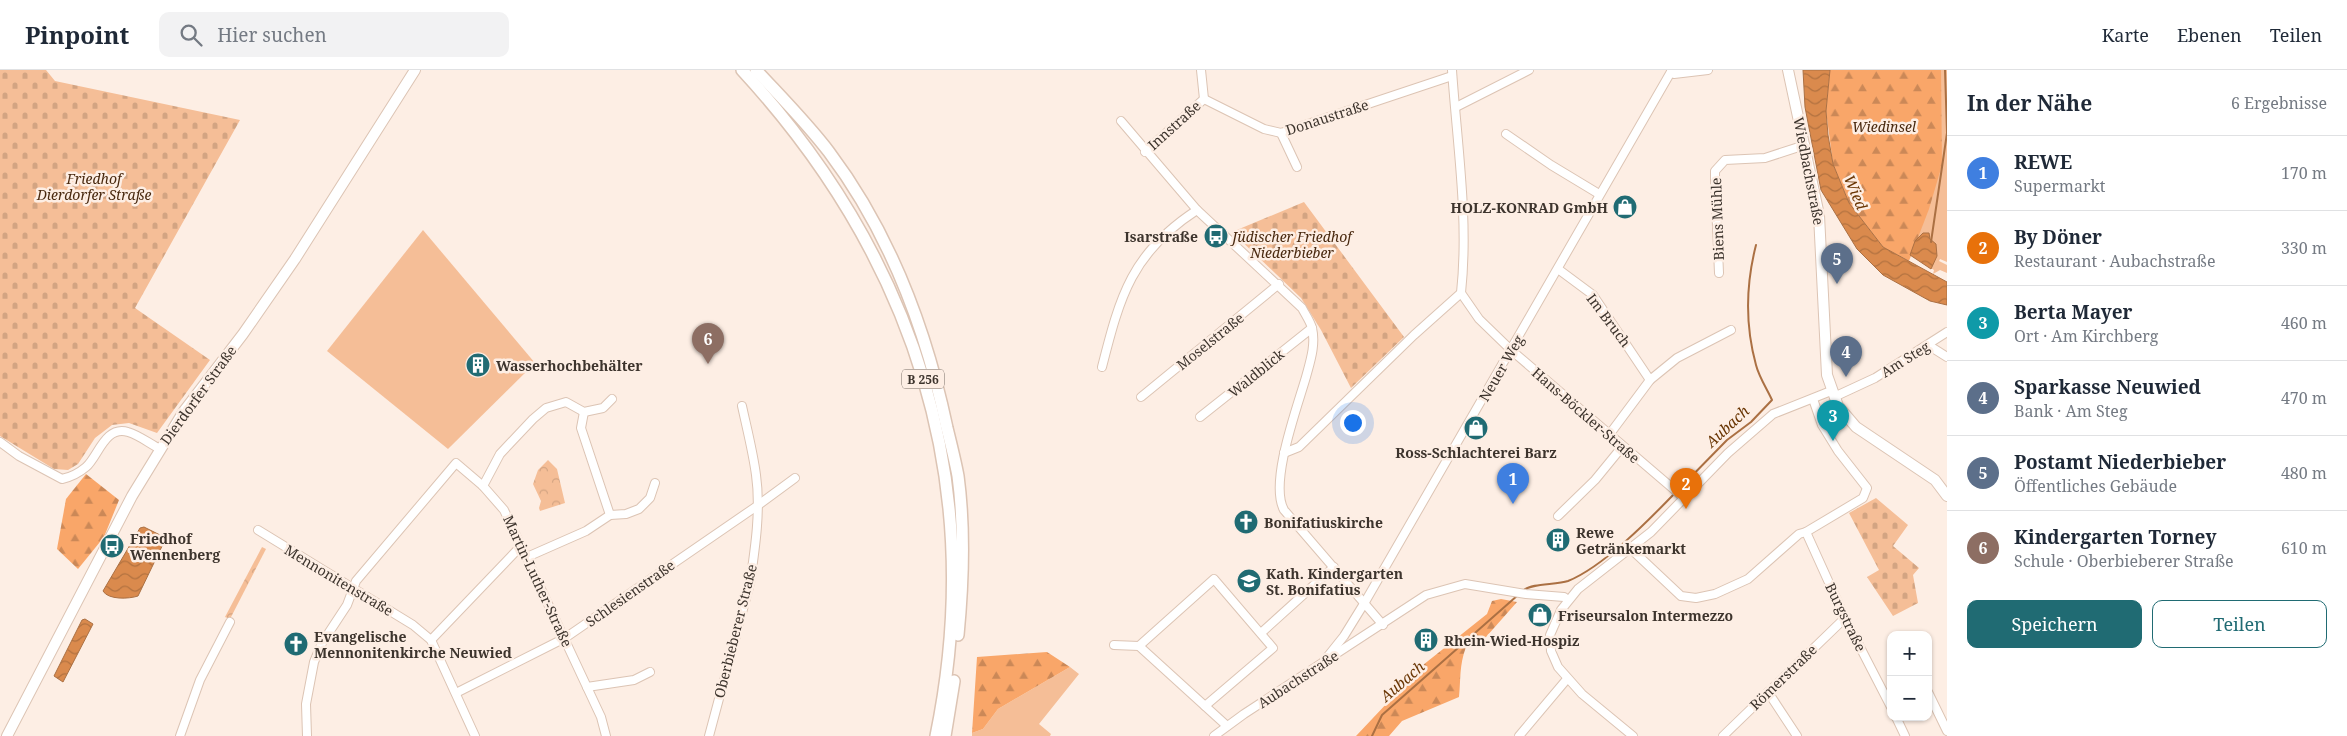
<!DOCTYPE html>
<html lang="de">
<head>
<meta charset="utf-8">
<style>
	:root { --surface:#fff; --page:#f2f2f3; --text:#1f2937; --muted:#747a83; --line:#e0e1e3; --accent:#206b73 }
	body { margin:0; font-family:"Noto Serif",serif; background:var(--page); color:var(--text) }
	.controls { position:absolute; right:15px; bottom:15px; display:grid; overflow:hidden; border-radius:10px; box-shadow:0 1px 4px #0004 }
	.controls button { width:45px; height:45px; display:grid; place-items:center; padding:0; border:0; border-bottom:1px solid var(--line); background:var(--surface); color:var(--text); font:25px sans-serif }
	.you { position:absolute; left:1352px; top:352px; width:18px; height:18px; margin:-12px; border:4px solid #fff; border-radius:50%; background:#1a73e8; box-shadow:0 0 0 8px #1a73e833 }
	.badge { display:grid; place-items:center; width:32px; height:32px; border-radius:50%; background:var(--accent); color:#fff; font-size:16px; font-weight:700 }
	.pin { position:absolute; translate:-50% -41px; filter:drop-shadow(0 1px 2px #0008) }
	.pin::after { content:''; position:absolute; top:26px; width:18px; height:15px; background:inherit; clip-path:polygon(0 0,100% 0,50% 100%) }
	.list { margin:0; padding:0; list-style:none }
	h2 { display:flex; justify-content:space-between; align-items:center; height:65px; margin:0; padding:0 20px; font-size:21px }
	h2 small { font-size:16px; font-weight:400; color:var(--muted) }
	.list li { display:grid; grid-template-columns:32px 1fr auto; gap:15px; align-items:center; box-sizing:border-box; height:75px; padding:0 20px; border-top:1px solid var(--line) }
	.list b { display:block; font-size:19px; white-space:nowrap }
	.list p { margin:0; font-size:16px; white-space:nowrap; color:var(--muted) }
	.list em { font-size:16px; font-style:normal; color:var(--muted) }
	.actions { display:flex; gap:10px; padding:15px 20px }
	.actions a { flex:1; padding:11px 0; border:1px solid var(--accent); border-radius:10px; text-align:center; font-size:18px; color:var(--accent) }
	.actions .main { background:var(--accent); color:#fff }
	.icon { flex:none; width:28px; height:28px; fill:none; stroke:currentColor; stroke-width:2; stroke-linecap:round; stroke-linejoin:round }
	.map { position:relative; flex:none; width:1947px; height:666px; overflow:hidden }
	header { display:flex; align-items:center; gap:30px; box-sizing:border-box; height:70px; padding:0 25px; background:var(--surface); border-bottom:1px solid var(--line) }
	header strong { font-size:24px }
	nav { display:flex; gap:28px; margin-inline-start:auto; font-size:18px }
	.search { width:350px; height:45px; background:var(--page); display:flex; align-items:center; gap:12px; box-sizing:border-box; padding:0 18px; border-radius:10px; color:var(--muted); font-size:19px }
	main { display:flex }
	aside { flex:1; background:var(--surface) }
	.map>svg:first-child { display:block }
</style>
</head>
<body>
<header>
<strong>Pinpoint</strong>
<div class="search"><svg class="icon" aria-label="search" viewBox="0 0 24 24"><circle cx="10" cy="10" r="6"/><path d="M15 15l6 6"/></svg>Hier suchen</div>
<nav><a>Karte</a><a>Ebenen</a><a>Teilen</a></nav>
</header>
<main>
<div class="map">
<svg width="1947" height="666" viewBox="0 0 1947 666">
	<defs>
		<pattern id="forest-firs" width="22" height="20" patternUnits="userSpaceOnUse" patternTransform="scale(1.25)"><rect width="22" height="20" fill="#f9a669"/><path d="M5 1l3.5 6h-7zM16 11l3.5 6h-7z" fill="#cb8857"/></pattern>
		<pattern id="cemetery-stones" width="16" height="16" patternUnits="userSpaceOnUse" patternTransform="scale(1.25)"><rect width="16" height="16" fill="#f5be97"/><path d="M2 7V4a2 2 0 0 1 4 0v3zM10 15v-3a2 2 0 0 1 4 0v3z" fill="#d3a482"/></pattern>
		<pattern id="park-crowns" width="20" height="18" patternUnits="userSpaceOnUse" patternTransform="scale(1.25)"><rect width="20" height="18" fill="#f5be97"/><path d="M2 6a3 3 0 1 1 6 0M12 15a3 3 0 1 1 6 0" fill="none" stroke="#d3a482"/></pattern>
		<pattern id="water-waves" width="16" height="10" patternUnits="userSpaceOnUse" patternTransform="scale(1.25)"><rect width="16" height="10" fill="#da8a4d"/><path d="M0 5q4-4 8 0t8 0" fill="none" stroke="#b27240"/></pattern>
	</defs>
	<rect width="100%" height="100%" fill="#fdeee4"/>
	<g fill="#f5be97">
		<path d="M1868 0H1947V192L1940 189 1939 191 1947 195V203L1940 200 1933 204 1934 200 1910 185 1940 59V24Z"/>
		<path d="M423 160 535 293 448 379 327 281Z"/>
		<path d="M1070 597 1079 604 1039 654 1051 664 1050 666H972V663L983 659 998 639Z"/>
	</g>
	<g fill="url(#forest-firs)">
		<path d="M1830 0H1941L1942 95 1929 139 1909 191 1883 177 1849 133 1833 94 1826 41Z"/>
		<path d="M86 404 119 430 104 467 78 499 57 479 66 429Z"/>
		<path d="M1501 529 1517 532 1486 567 1466 577C1459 596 1461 608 1459 627L1402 651 1389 666H1356L1423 595 1487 544 1492 531Z"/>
		<path d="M1047 582 1070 597 998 639 983 659 972 663 977 587Z"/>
	</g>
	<g fill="url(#cemetery-stones)">
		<path d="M0 0H46L55 11 240 50 135 238 210 290 157 363 129 353 112 355 95 368 78 394 68 400 54 399 0 366Z"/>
		<path d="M1304 132 1404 267 1351 318 1321 260 1301 228 1232 162Z"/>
		<path d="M1876 428 1908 455 1893 476 1919 498 1913 505 1918 533 1893 546 1867 507 1879 500 1849 443Z"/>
	</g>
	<g fill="url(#park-crowns)">
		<path d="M548 390 557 399 565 433 540 441 539 438 541 431 533 414 538 400Z"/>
		<path d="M262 477 266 479 230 549 225 547Z"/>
	</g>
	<g fill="url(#water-waves)" stroke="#ab7043">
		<path d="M1803 0H1830L1826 41 1828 65 1833 94 1849 133 1883 177 1947 212V235L1930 231 1883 205 1857 179 1821 120 1805 37Z"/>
		<path d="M1923 163H1929L1930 169 1936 174 1937 186 1931 199 1910 185 1915 171Z"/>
		<path d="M144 457 164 467 165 470 138 526C129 529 108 530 103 521L140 458Z"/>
		<path d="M85 549 93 554 63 612 54 606 82 550Z"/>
	</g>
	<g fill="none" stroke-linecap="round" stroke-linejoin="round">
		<g stroke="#ab7043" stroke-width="2">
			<path d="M1931 172 1947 63 1945 0"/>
			<path d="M1678 420 1727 370 1751 352 1772 330C1767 319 1759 307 1756 295 1745 255 1746 214 1756 175"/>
			<path d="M1524 520C1532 513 1556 515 1568 511 1603 497 1649 450 1675 423"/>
			<path d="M1372 666 1382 645 1518 525"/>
		</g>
		<defs>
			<g id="minor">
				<path d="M1201 0 1204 29"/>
				<path d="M1452 0C1457 74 1469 149 1461 223L1479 249 1511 280 1684 428"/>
				<path d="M1671 2 1674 4 1708 0"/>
				<path d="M1204 29 1264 59 1281 63 1452 6"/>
				<path d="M1456 37 1529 0"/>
				<path d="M1121 51 1197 140 1302 238C1305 244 1310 251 1312 258 1316 275 1310 292 1306 307 1297 338 1269 413 1284 440L1383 555"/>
				<path d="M1281 63 1297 97"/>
				<path d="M1506 64 1551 95 1599 124"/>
				<path d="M1145 82 1204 29"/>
				<path d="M1558 199 1593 225 1650 310 1609 365"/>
				<path d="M1719 203 1715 110V101L1725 90 1765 88 1805 75"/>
				<path d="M1928 275 1947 287"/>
				<path d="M1102 297C1120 226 1132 182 1197 140"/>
				<path d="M1650 310 1677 288 1731 260"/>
				<path d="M1141 327 1279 214"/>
				<path d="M1834 327 1875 308 1947 262"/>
				<path d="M584 342 581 358 610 445"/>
				<path d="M1200 347 1312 258"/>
				<path d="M0 372 19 386 62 409C71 407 79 403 86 397 98 387 105 355 128 362 139 365 150 374 160 379"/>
				<path d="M1284 383 1299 377 1414 265 1461 223"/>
				<path d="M483 416 500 384 533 349 546 338 566 332 584 342 603 338 612 329"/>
				<path d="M1558 446 1595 410 1622 377"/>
				<path d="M258 460 413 555 431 570 475 666"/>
				<path d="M1806 462 1863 428 1867 418 1838 381 1822 355 1813 329"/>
				<path d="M1631 479 1681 526 1696 528 1715 524 1748 509 1799 464 1806 462 1845 548 1891 637"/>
				<path d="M527 487 586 461 610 445 626 444 639 439 650 428 655 413"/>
				<path d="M1261 563 1334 497"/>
				<path d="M431 570 521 476"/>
				<path d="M1114 575 1139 576 1227 656"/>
				<path d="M1139 576 1214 509 1273 578 1205 636"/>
				<path d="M1324 591 1344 566 1365 532 1672 0"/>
				<path d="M587 617 634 610 650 602"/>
				<path d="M1768 622 1797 666"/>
				<path d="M1928 622 1947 661"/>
				<path d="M456 623 565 568 757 436 795 408"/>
				<path d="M1896 647 1905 666"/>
				<path d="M180 666 200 610 230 552"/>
				<path d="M307 666 306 634 314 592 322 573 347 535 356 511 456 393 483 416 504 440 601 647 606 666"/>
				<path d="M709 666 750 513C755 479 761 440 756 405 753 382 747 359 742 336"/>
				<path d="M1214 666 1244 644 1426 525 1465 514 1526 524 1564 527 1568 530"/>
				<path d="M1519 666 1567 609"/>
				<path d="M1633 666 1582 624 1558 597 1551 581 1550 565 1561 540 1578 519 1651 462 1728 383 1773 344 1831 321"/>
				<path d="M1723 666 1845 548"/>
			</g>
			<g id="major">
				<path d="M1788 0 1819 145 1827 305 1838 336 1856 357 1935 410 1947 426"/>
				<path d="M7 666 132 426 184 341 243 264 295 189 415 0"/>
			</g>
			<g id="highway">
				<path d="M742 0C915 188 988 414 936 666"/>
				<path d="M756 0C780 26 807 53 829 82 890 163 926 259 947 358 951 374 955 390 958 406 965 458 963 513 958 565"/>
				<path d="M945 666 954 611"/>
			</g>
		</defs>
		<use href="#minor" stroke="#dcc4b4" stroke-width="10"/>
		<use href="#major" stroke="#dcc4b4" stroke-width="12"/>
		<use href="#highway" stroke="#dcc4b4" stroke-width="14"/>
		<use href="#minor" stroke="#fff" stroke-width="8"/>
		<use href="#major" stroke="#fff" stroke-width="10"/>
		<use href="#highway" stroke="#fff" stroke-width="11"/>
	</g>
	<defs>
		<symbol id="shop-disc" viewBox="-11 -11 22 22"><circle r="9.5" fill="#206b73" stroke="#fdeee4"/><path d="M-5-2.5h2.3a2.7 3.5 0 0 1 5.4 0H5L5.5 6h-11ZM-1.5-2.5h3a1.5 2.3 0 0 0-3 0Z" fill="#fff"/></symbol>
		<symbol id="bus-disc" viewBox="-11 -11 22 22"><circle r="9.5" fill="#206b73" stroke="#fdeee4"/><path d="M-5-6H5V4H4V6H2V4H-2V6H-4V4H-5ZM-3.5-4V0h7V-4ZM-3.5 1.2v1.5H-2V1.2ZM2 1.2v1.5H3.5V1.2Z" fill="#fff"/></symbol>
		<symbol id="building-disc" viewBox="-11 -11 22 22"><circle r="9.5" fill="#206b73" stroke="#fdeee4"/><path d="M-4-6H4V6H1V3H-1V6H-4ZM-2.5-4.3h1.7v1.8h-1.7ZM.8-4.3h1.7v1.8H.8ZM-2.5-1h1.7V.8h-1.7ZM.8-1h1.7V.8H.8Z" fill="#fff"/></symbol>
		<symbol id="church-disc" viewBox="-11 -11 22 22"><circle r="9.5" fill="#206b73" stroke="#fdeee4"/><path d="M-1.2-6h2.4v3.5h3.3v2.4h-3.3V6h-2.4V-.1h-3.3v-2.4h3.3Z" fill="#fff"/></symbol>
		<symbol id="school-disc" viewBox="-11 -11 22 22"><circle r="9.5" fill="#206b73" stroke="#fdeee4"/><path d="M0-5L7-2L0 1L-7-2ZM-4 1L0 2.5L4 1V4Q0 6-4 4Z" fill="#fff"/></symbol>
	</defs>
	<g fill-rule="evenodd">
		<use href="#shop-disc" x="1611" y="123" width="28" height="28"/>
		<use href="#bus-disc" x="1202" y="152" width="28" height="28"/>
		<use href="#building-disc" x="464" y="281" width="28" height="28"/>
		<use href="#shop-disc" x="1462" y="344" width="28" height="28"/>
		<use href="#church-disc" x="1232" y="438" width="28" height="28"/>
		<use href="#building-disc" x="1544" y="456" width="28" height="28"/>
		<use href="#bus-disc" x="98" y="462" width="28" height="28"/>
		<use href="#school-disc" x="1235" y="497" width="28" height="28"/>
		<use href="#shop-disc" x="1526" y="531" width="28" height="28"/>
		<use href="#building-disc" x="1412" y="556" width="28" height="28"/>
		<use href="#church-disc" x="282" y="560" width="28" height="28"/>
	</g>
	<g text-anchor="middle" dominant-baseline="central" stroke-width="5" stroke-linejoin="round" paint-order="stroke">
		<rect fill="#fdeee4" stroke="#776c64" stroke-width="1" x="902" y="299.5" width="42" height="19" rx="4"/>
		<g font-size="12" font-weight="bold" fill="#3d342d">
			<text x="923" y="309">B 256</text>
		</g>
		<g font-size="14" fill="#3d342d" stroke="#fdeee4">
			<text transform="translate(1327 47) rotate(-18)">Donaustraße</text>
			<text transform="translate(1174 55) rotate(-42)">Innstraße</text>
			<text transform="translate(1809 101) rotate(79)">Wiedbachstraße</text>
			<text transform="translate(1717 149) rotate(-92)">Biens Mühle</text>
			<text transform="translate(1609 250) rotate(53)">Im Bruch</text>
			<text transform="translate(1210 271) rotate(-39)">Moselstraße</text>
			<text transform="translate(1905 289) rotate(-32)">Am Steg</text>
			<text transform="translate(1501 298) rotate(-60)">Neuer Weg</text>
			<text transform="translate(1256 303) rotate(-39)">Waldblick</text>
			<text transform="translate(198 325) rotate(-54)">Dierdorfer Straße</text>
			<text transform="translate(1586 345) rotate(41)">Hans-Böckler-Straße</text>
			<text transform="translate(339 510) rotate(31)">Mennonitenstraße</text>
			<text transform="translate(538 511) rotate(65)">Martin-Luther-Straße</text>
			<text transform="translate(630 523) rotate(-35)">Schlesienstraße</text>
			<text transform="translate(1846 547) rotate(64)">Burgstraße</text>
			<text transform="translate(735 561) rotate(-76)">Oberbieberer Straße</text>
			<text transform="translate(1783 607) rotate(-44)">Römerstraße</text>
			<text transform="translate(1298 609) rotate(-33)">Aubachstraße</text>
		</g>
		<g font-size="14" font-style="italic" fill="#49290f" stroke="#fdeee4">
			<text x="1884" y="56">Wiedinsel</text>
			<text x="94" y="108">Friedhof<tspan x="94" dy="16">Dierdorfer Straße</tspan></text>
			<text x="1292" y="166">Jüdischer Friedhof<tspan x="1292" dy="16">Niederbieber</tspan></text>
		</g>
		<g font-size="14" font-weight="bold" fill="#3d342d" stroke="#fdeee4" text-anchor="start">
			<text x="1608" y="137" text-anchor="end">HOLZ-KONRAD GmbH</text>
			<text x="1198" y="166" text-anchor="end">Isarstraße</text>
			<text x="496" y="295">Wasserhochbehälter</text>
			<text x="1476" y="382" text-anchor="middle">Ross-Schlachterei Barz</text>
			<text x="1264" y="452">Bonifatiuskirche</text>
			<text x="1576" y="462">Rewe<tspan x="1576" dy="16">Getränkemarkt</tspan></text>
			<text x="130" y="468">Friedhof<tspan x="130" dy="16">Wennenberg</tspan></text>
			<text x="1266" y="503">Kath. Kindergarten<tspan x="1266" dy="16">St. Bonifatius</tspan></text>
			<text x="1558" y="545">Friseursalon Intermezzo</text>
			<text x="314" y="566">Evangelische<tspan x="314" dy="16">Mennonitenkirche Neuwied</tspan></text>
			<text x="1444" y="570">Rhein-Wied-Hospiz</text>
		</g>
		<g font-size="15" font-style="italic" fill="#6a3604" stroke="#fdeee4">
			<text transform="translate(1856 122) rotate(67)">Wied</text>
			<text transform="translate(1727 356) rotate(-43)">Aubach</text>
			<text transform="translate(1402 611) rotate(-41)">Aubach</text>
		</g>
	</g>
</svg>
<div class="controls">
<button>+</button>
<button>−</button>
</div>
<div class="you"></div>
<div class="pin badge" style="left:1513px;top:434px;background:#3f7fe0">1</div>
<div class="pin badge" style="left:1686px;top:439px;background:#e8710a">2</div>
<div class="pin badge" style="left:1833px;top:371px;background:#0f9aa8">3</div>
<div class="pin badge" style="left:1846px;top:307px;background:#5c6f8a">4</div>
<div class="pin badge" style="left:1837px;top:214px;background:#5c6f8a">5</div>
<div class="pin badge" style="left:708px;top:294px;background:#8d6e63">6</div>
</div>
<aside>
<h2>In der Nähe<small>6 Ergebnisse</small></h2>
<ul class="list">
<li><span class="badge" style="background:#3f7fe0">1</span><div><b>REWE</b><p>Supermarkt</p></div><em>170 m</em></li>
<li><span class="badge" style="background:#e8710a">2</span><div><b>By Döner</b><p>Restaurant · Aubachstraße</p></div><em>330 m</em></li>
<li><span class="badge" style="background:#0f9aa8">3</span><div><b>Berta Mayer</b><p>Ort · Am Kirchberg</p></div><em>460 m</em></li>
<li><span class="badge" style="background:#5c6f8a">4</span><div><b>Sparkasse Neuwied</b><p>Bank · Am Steg</p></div><em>470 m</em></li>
<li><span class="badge" style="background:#5c6f8a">5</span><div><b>Postamt Niederbieber</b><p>Öffentliches Gebäude</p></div><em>480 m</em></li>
<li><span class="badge" style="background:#8d6e63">6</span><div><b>Kindergarten Torney</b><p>Schule · Oberbieberer Straße</p></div><em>610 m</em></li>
</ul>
<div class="actions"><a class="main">Speichern</a><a>Teilen</a></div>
</aside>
</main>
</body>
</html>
